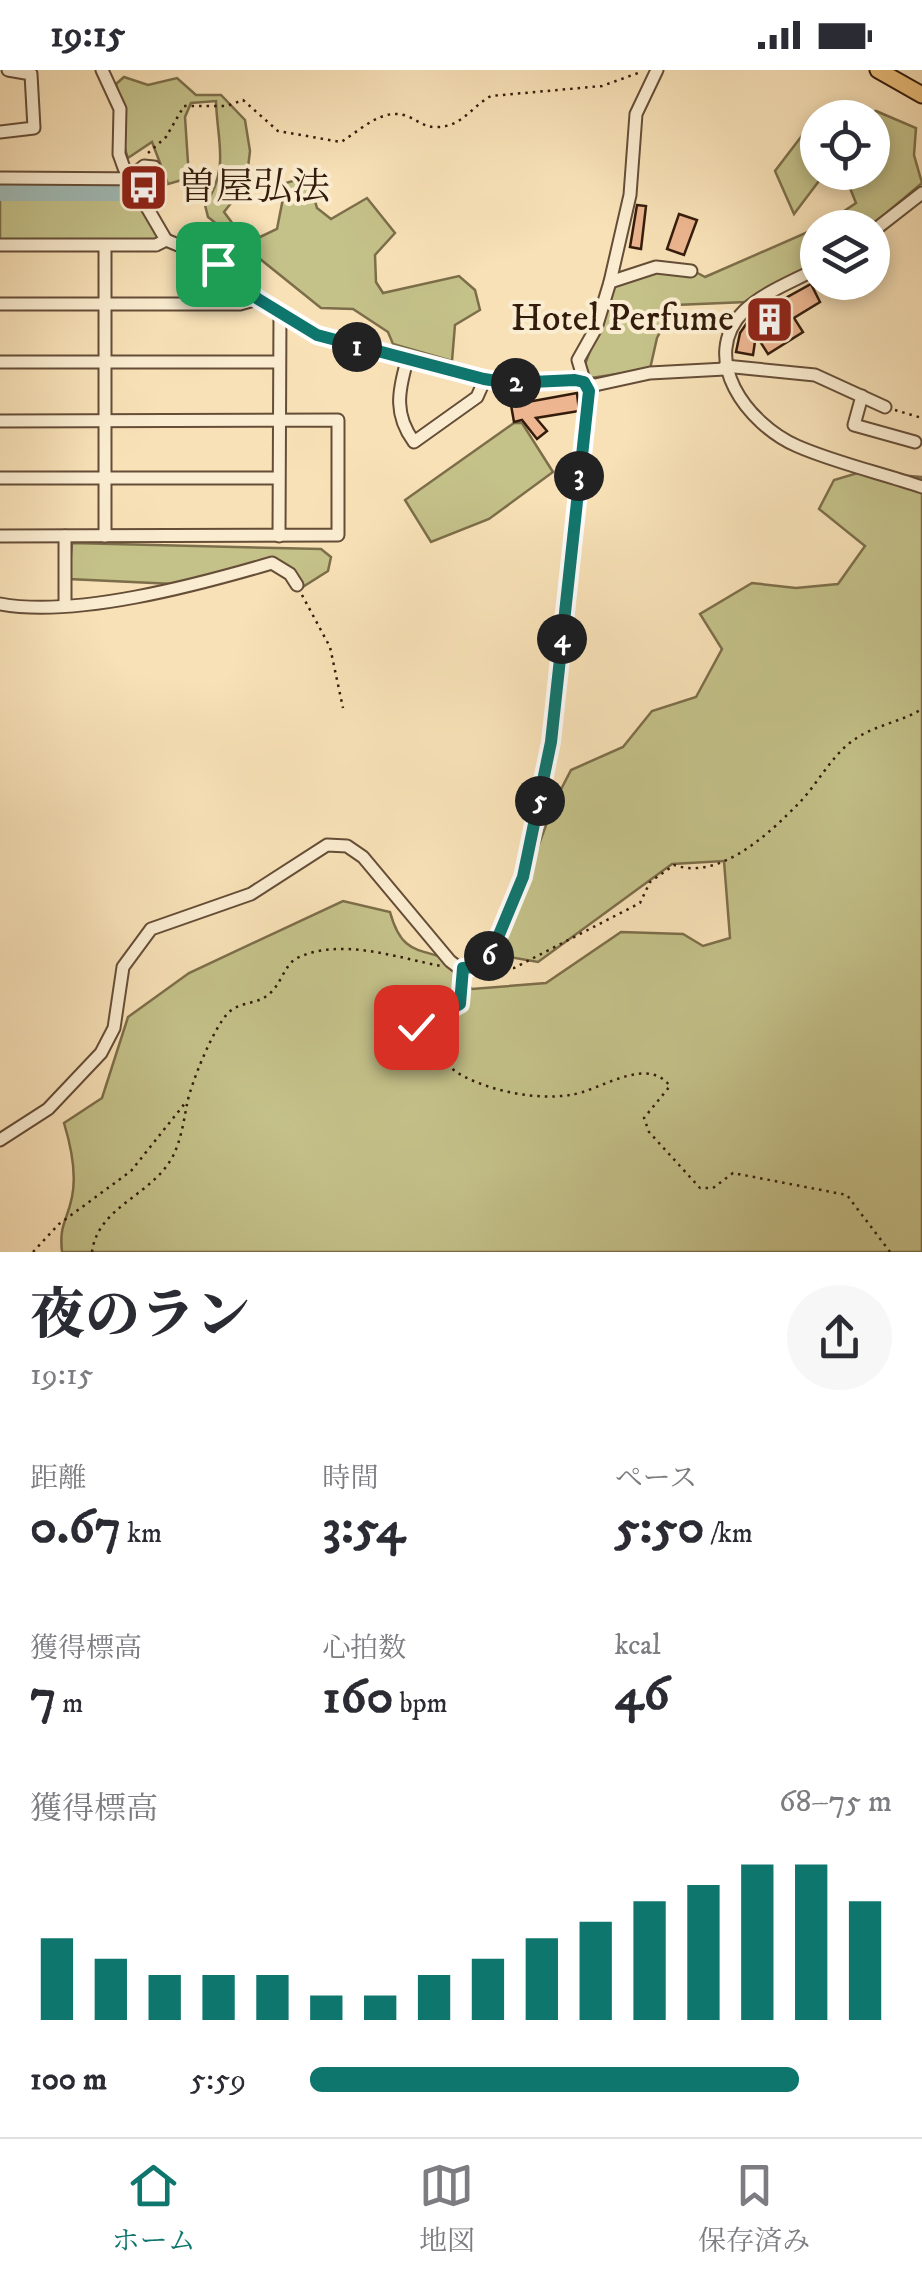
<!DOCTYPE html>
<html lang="ja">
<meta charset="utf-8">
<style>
:root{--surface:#fff;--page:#f7f7f7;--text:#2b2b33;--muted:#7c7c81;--line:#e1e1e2;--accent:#0f766e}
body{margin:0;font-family:"IM FELL DW Pica","Noto Serif JP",serif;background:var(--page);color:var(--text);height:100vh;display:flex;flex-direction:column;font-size:38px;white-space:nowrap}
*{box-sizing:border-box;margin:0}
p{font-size:32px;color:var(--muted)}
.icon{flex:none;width:55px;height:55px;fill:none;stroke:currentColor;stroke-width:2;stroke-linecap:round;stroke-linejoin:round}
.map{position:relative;height:1182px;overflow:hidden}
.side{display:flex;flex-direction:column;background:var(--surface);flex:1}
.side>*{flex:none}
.tools{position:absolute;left:800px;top:30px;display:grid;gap:20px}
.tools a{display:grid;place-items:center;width:90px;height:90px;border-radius:50%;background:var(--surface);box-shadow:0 5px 15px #0003;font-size:50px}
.pin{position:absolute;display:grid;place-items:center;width:85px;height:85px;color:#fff;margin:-42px;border-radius:20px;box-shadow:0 5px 15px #0006}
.km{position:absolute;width:50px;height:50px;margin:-25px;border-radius:50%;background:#222;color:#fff;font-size:28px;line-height:50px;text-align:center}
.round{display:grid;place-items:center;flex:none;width:105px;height:105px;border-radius:52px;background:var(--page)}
.head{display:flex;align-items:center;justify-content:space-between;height:170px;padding:0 30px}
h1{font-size:55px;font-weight:800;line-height:75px}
.stats{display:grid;grid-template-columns:repeat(3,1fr);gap:15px;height:170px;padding:10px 30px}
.stats div{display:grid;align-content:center}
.stats b{font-size:50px;font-weight:800}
.stats small{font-size:28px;font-weight:400}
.stats p{font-size:28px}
.chart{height:280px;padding:20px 30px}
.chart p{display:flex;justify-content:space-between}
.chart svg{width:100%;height:180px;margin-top:10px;stroke:var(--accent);stroke-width:6}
ul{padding:0 30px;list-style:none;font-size:32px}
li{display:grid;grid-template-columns:160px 120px 1fr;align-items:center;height:75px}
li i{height:25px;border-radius:12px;background:var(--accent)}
.status{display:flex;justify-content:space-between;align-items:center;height:70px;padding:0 50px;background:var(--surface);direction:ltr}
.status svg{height:28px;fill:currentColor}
.tabs{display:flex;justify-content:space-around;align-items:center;height:140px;border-top:2px solid var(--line);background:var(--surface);font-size:28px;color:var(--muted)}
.tabs a{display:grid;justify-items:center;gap:5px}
.tabs .on{color:var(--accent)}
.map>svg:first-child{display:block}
.green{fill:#c4c189;stroke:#7c6e4a;stroke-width:2.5}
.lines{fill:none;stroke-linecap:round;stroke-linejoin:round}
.river{stroke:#a0bbb7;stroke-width:20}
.building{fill:#edb690;stroke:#341c0c;stroke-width:2.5}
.minor-casing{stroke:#654d37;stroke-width:15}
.highway-casing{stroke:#341c0c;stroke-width:19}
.path{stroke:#341c0c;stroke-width:2.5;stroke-dasharray:2.5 5;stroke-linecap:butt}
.minor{stroke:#faecd0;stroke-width:11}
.highway{stroke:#ecc07c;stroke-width:15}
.route-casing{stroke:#fff;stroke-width:20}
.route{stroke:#0f766e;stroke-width:12}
.labels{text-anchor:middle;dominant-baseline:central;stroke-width:8;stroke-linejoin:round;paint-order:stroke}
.poi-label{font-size:38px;fill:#341c0c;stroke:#faecd0;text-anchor:start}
</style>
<div class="status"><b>19:15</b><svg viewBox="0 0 49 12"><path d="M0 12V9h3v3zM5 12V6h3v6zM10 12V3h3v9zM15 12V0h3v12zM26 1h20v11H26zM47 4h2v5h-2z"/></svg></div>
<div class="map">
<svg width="922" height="1182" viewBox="0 0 922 1182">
<rect width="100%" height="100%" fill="#f8e1b7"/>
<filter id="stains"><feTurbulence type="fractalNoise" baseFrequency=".002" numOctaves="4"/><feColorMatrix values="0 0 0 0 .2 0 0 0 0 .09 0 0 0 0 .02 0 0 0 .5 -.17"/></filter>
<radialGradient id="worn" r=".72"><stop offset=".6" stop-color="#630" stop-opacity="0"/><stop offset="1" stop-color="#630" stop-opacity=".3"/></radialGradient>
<g class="green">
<path d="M124 7 148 15 177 8 196 25H221L245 50 250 81 246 114 224 142 233 154 260 167 277 159 286 113 296 110 312 120 317 138 331 149 367 128 395 163 375 185 376 212 383 223 459 206 475 220 480 240 455 255 452 291 393 274 388 262 353 239 321 238 208 147 205 135C230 98 217 71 216 31L191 33 185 47 189 108 168 114 152 72 128 88C119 67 125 40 116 14Z"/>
<polygon points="876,41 916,58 914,85 922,113 870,157 819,158 856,133 846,108 827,103 872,102 872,48 865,47"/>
<polygon points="807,59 817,60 818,102 825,103 794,144 775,101"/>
<polygon points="0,126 132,126 160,168 156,172 0,173"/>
<path d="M817 158V191L747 232 675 235 657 268 650 299 591 308 583 300 613 216C646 200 671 186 705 207Z"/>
<polygon points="514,353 522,353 553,402 489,449 431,472 405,430"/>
<path d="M861 402 922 407V1182H62C59 1154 67 1152 72 1127 77 1103 71 1076 64 1053L102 1028 128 947 189 903 343 831 390 842C404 893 426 874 467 898L466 913 472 919 546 913 621 862 683 864 703 876 730 868 724 791 672 794 538 892 498 885 555 731 571 700 623 677 652 641 696 627 722 579 700 544 752 513 796 518 838 514 865 476 819 439 834 410Z"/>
<polygon points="72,473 321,479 331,487 328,501 301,518 283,495 174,514 69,509"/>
</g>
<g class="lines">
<polyline class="river" points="0,121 125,121"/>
</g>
<g class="building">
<polygon points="637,135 646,136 641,179 630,177"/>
<polygon points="679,144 697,150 684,185 667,179"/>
<polygon points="811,214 820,232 794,248 803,262 768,284 756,265 753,285 736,282 740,263 751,247"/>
<polygon points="577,323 579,341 536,348 547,361 537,369 522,350 514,352 511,335"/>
</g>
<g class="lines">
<defs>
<g id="minor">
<polyline points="102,0 120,39 119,84 124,98 166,170 207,187 258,229 317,265 407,291 510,313 575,310 595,315 650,303 725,299"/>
<polyline points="0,62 34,58 31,4 8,0"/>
<polyline points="0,108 156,109 154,97 144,96 128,109"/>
<polyline points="872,162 922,123"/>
<polyline points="0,175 156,175 166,170"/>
<polyline points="105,176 105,466"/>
<path d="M818 198C794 211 764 222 744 241 698 288 747 354 797 376 836 393 881 403 922 417"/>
<polyline points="610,212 656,197 691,201"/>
<polyline points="0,234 240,234 258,229"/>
<path d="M407 291C398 322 394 345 414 372L477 327 485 309"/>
<polyline points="0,292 277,292"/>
<polyline points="725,296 815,305 885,337"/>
<polyline points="862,326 854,355 915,372"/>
<polyline points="0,351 338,350 338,465 0,466"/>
<polyline points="0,408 278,408"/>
<polyline points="279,466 280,240"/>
<path d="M0 534C75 548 197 515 272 493L290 504 297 515"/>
<polyline points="65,535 65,466"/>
<polyline points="0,1070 48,1039 101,983 114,958 123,897 151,859 251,824 327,775 347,776 363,787 450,891 459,898 486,896 523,807 551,671 590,330 578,290 596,258 610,212 630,125 636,44 657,0"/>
</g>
<polyline id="highway" points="878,0 922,25"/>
</defs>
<use href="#minor" class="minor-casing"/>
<use href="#highway" class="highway-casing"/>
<g class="path">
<path d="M148 83 166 67 184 36H227L243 30 278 61 341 72C361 60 382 37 407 46 417 50 425 58 437 57 462 57 472 36 491 26L602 16 641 2"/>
<polyline points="895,340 922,348"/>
<polyline points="302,525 330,577 343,638"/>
<path d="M498 897 514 898 640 833 650 812 674 795C720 811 770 763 800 732 818 713 831 687 851 672 873 655 899 653 922 639"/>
<path d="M463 907 460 934 415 957 402 979 405 987 426 982C441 988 451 1000 465 1007 495 1022 537 1030 570 1025 600 1021 646 985 670 1016L644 1048 649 1062 700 1118H713L733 1103 847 1125 890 1182"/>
<polyline points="33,1182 59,1154 131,1101 186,1032"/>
<path d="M92 1182C98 1136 152 1126 173 1086 181 1070 184 1050 187 1034 191 1013 213 959 228 943 240 931 257 935 269 924 281 915 284 895 297 888 341 867 398 888 441 896"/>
</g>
<use href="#minor" class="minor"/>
<use href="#highway" class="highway"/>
</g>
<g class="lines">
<defs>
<polyline id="route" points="218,194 258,229 317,265 484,309 510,313 575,310 584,312 589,321 551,672 523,807 486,896 463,898 460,934 416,957"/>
</defs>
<use href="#route" class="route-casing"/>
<use href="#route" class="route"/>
</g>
<defs>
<symbol id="bus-square" viewBox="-11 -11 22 22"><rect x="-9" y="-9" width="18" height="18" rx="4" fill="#8f2418" stroke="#faecd0"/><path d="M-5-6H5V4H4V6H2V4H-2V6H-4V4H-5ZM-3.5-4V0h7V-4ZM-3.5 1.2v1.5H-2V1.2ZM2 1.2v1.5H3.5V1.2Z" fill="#fff"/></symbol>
<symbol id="building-square" viewBox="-11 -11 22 22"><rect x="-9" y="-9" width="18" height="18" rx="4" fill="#8f2418" stroke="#faecd0"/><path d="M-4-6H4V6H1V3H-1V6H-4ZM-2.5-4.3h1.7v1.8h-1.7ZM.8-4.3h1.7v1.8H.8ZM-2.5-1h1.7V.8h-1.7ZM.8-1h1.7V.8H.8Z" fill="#fff"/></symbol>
</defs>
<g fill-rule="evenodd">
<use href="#bus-square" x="116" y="90" width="55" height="55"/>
<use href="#building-square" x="742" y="222" width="55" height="55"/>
</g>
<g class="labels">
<g class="poi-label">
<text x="178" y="118">曽屋弘法</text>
<text x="734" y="249" text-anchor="end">Hotel Perfume</text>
</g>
</g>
<rect width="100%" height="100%" filter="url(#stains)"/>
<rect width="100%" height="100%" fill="url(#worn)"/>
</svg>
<div class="tools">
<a><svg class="icon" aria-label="locate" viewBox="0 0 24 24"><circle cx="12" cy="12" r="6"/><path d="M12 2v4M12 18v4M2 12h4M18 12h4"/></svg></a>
<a><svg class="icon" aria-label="layers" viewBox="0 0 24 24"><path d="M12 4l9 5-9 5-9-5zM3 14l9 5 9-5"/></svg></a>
</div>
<div class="pin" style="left:218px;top:194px;background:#1e9e55"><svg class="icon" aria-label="arrive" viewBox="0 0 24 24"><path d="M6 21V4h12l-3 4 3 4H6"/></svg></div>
<div class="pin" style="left:416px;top:957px;background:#d93025"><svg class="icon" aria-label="check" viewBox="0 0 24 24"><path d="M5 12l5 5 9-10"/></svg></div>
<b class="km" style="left:357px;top:277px">1</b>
<b class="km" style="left:516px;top:313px">2</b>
<b class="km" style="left:579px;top:406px">3</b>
<b class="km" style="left:562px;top:569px">4</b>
<b class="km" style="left:540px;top:731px">5</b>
<b class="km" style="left:489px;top:886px">6</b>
</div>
<section class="side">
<div class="head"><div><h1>夜のラン</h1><p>19:15</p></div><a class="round"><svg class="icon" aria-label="share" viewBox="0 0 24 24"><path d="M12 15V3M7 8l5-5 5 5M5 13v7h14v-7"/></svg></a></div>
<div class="stats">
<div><p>距離</p><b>0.67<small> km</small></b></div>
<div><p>時間</p><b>3:54</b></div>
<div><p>ペース</p><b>5:50<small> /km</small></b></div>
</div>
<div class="stats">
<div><p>獲得標高</p><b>7<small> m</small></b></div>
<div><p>心拍数</p><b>160<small> bpm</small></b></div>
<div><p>kcal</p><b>46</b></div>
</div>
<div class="chart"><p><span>獲得標高</span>68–75 m</p>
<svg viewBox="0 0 160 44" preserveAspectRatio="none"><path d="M5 44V24M15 44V29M25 44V33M35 44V33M45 44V33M55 44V38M65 44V38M75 44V33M85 44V29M95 44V24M105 44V20M115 44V15M125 44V11M135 44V6M145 44V6M155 44V15"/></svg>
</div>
<ul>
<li><b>100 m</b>5:59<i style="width:84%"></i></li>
</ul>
</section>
<nav class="tabs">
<a class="on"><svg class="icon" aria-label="home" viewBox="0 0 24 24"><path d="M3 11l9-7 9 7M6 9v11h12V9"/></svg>ホーム</a>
<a><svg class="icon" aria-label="map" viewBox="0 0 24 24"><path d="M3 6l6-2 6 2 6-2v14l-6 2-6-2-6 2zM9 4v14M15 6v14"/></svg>地図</a>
<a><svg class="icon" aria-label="saved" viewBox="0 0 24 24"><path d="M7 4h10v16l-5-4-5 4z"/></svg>保存済み</a>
</nav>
